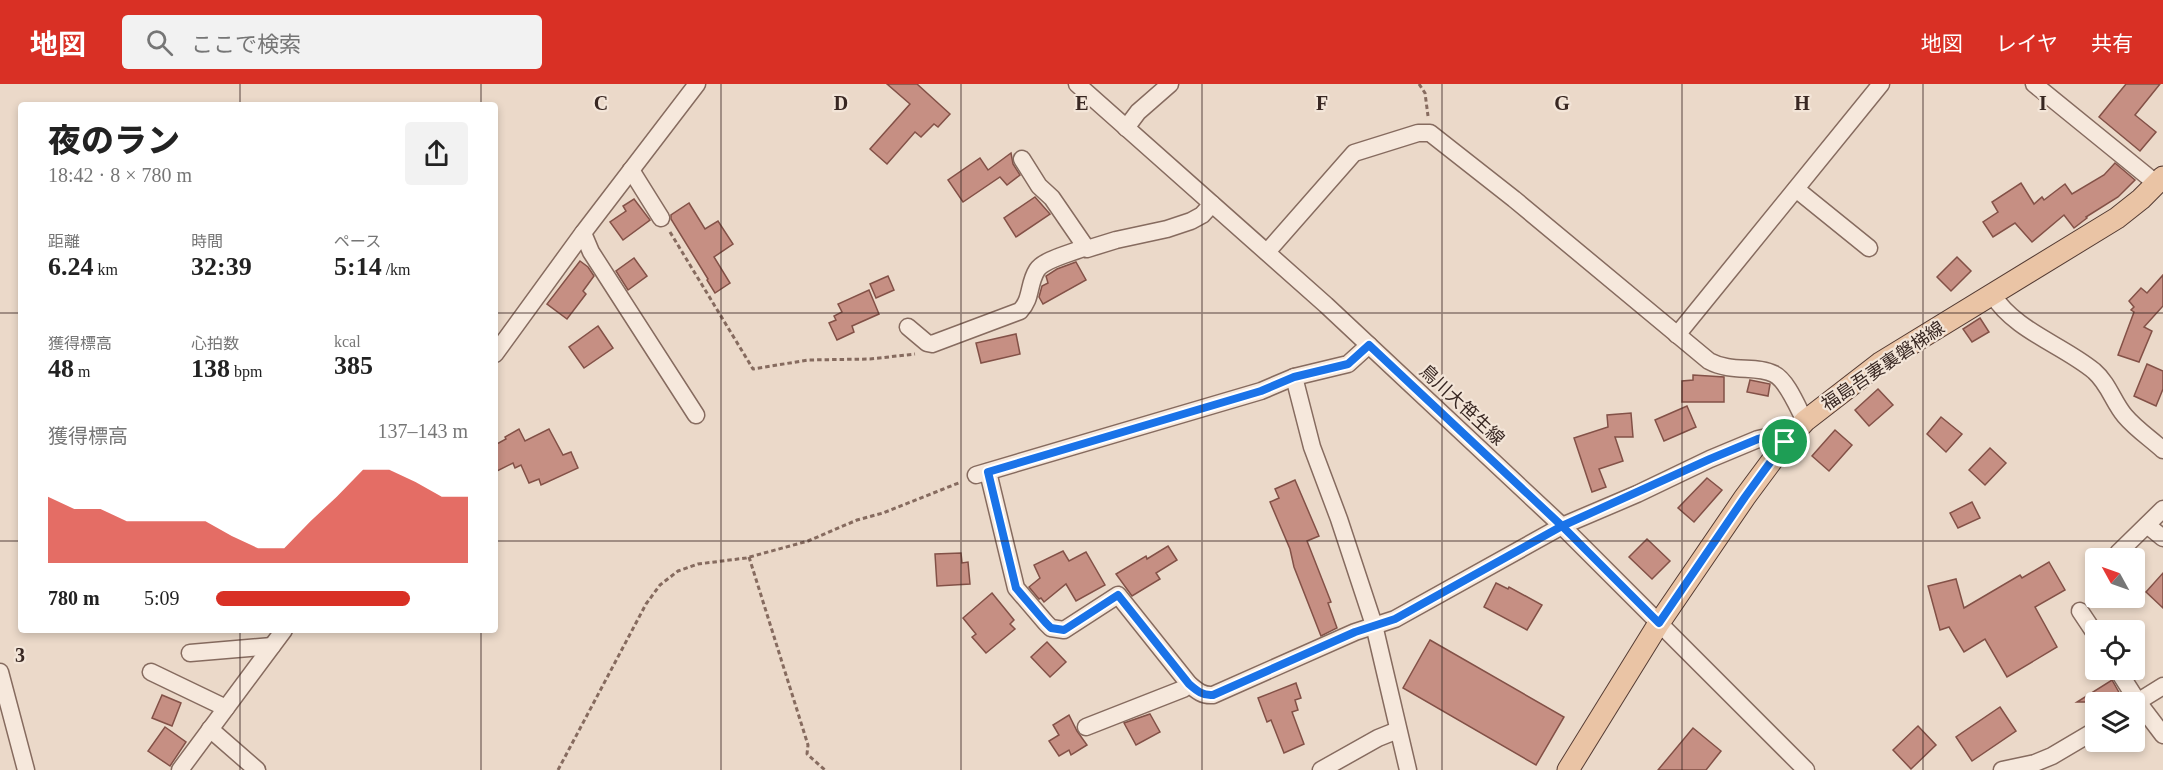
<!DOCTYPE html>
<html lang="ja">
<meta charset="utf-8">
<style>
:root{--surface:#fff;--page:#f2f2f2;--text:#222;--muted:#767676;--accent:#d93025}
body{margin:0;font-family:"Times New Roman","Noto Sans JP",serif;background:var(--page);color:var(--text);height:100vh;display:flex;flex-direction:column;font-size:22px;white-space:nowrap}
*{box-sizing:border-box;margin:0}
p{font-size:20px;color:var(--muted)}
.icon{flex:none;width:33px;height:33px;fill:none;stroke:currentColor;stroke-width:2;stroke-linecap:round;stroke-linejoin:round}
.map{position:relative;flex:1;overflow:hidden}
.sheet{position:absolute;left:18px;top:18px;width:480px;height:531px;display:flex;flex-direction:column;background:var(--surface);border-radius:6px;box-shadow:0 3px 9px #0003}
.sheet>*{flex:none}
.needle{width:39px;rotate:310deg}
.fabs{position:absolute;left:2085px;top:464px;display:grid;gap:12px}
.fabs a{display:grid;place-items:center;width:60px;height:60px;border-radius:6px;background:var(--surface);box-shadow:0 3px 9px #0003;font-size:30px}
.pin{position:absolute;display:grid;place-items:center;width:51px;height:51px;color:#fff;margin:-26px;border:3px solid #fff;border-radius:50%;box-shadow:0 2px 6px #0007}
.round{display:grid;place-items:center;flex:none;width:63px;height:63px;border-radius:6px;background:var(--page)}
.headline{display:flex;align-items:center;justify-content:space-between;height:102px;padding:0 30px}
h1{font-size:33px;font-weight:800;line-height:45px}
.figures{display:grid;grid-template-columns:repeat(3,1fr);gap:9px;height:102px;padding:6px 30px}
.figures div{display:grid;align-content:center}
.figures b{font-size:26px;font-weight:800}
.figures small{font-size:16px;font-weight:400}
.figures p{font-size:16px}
.chart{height:168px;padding:12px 30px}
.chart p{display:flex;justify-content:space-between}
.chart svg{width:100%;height:108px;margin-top:6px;fill:var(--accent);opacity:.7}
ul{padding:0 30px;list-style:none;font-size:20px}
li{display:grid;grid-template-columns:96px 72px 1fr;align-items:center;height:45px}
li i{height:15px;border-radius:8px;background:var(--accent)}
header{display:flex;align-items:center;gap:36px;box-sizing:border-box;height:84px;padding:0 30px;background:var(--accent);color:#fff}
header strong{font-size:28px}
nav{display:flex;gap:33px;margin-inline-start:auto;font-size:21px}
.search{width:420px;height:54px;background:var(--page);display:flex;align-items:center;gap:15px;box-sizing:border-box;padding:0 21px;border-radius:6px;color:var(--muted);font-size:22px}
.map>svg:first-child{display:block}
.building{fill:#c68f83;stroke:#835147;stroke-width:1.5}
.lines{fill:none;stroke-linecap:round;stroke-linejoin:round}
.minor-casing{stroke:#866b5f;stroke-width:19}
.major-casing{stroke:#543b33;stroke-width:23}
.path{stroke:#866b5f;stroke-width:3;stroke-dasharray:4.5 3;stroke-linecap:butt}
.minor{stroke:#f6e8dc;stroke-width:16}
.major{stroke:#eac4a5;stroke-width:21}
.route-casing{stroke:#fff;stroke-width:12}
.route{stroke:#1a73e8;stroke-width:8}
.grid{fill:none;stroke:#382722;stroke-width:1.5;stroke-opacity:0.55}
.labels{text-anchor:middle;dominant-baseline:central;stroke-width:4.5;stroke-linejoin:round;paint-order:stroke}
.street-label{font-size:18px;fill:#382722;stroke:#f3e5d8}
.grid-label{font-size:20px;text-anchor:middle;font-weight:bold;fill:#382722;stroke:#f3e5d8;stroke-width:4.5;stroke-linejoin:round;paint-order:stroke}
</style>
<header>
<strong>地図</strong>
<div class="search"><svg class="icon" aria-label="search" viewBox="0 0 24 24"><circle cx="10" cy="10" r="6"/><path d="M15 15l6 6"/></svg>ここで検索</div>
<nav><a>地図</a><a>レイヤ</a><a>共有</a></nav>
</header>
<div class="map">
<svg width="2163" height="686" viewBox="0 0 2163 686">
<rect width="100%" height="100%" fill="#ebd9c9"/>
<g class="building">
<polygon points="887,0 917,0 950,30 938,43 934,40 921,53 915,48 887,80 870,65 910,20"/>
<polygon points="2126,0 2160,0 2135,31 2156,48 2140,67 2099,33"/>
<polygon points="1011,69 1013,80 1020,91 1007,101 1000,93 963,118 948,96 980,74 988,86"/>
<polygon points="2115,79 2135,96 2118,113 2086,133 2087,134 2074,144 2064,131 2032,158 2015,139 1993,153 1983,138 1998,128 1992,118 2021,99 2034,120 2042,113 2044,116 2065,100 2072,110 2104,91"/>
<polygon points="1035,113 1050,130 1016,153 1004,134"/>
<polygon points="634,115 650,136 623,156 610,138 626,127 623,122"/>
<polygon points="689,119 705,145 718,137 733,160 714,173 730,199 715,209 707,196 708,195 671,135 671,131"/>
<polygon points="1957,173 1971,187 1951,207 1937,193"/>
<polygon points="634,174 647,192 628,206 616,187"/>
<polygon points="580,177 588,183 594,192 583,207 586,210 567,235 547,220"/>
<polygon points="1076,178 1086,196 1043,220 1039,213 1042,202 1048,199 1046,192 1057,185"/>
<polygon points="2163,191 2163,222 2144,243 2152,247 2139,278 2118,271 2134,228 2131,226 2134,223 2129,217 2141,204 2147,209"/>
<polygon points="888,192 894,206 876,214 870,200"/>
<polygon points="869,206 879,230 852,242 854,248 837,256 829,239 836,236 834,232 842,228 838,220"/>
<polygon points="1980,234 1989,248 1972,258 1963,245"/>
<polygon points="598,242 613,264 584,284 569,263"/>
<polygon points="1016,250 1020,270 981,279 976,259"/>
<polygon points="2147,280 2163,287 2163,305 2156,322 2134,312"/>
<polygon points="1693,291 1724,293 1724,318 1682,318 1682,297 1693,296"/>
<polygon points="1750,296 1770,300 1768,312 1747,308"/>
<polygon points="1878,305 1893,321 1869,342 1855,326"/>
<polygon points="1687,322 1696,343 1664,357 1655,336"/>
<polygon points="1631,329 1633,353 1615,353 1623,377 1599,385 1606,403 1592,408 1574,354 1608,343 1607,331"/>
<polygon points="1941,333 1962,350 1946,368 1927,350"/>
<polygon points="519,345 525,357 549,345 563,371 571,368 578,384 541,401 539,395 529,399 521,381 515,384 513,379 495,388 495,361 506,355 505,353"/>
<polygon points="1835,346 1852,361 1829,387 1812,372"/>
<polygon points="1990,364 2006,379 1985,401 1969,386"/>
<polygon points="1707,394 1722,406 1694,438 1678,424"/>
<polygon points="1295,396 1319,452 1307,457 1331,518 1328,519 1337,544 1321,552 1294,483 1290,465 1270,418 1279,414 1275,405"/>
<polygon points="1972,418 1980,434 1958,444 1950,429"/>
<polygon points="1647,455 1670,477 1652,495 1629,473"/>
<polygon points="1168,462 1177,476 1156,489 1160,495 1132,512 1116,490 1146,472 1147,475"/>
<polygon points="1063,467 1069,477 1086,468 1105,501 1076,517 1066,500 1044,518 1041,514 1039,515 1029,503 1040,494 1034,481"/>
<polygon points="961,469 962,479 968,478 970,500 937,502 935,470"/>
<polygon points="2049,478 2065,506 2035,523 2057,563 2007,593 1985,555 1964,568 1949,543 1940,546 1928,502 1956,495 1964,524 2020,491 2022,494"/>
<polygon points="2163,489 2163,524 2146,508"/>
<polygon points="1496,499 1508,505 1509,503 1542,521 1527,546 1484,523"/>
<polygon points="992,509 1014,536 1010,540 1015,545 986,569 972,553 976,550 963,534"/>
<polygon points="1430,556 1564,633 1536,681 1403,604"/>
<polygon points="1047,558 1066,578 1050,593 1031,573"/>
<polygon points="2112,596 2121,612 2111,618 2077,618"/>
<polygon points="1296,599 1301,614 1295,616 1298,626 1292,628 1304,660 1284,669 1271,636 1267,638 1258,614"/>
<polygon points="162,611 181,619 172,642 152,634"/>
<polygon points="2000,623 2016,647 1972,677 1956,653"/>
<polygon points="1150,630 1160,648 1136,661 1124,639"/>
<polygon points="1069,631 1077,647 1087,661 1071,671 1069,666 1059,672 1049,657 1059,651 1053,641"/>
<polygon points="1918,642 1936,661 1911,685 1893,666"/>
<polygon points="165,643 186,658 170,682 148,667"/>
<polygon points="1693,644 1721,667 1706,686 1658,686"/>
</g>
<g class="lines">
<defs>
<g id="minor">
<polyline points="1077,0 1326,221 1562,442 1806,686"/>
<polyline points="2034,0 2157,100"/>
<polyline points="1126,44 1138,28 1170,0"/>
<polyline points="1022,75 1039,102 1052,114 1087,165 1116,156 1167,145 1191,137 1202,131 1212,120"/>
<polyline points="631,86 661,134"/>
<polyline points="1796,105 1869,164"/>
<polyline points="583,149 591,168 696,331"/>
<path d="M1267 168 1354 69 1418 49H1430L1514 115 1709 277C1731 289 1757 281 1774 290 1787 296 1798 324 1805 337"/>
<path d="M1992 210C2015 247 2061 260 2094 287 2109 300 2113 318 2125 332 2136 345 2151 355 2163 366"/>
<path d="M908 243 927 259 932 260 1020 227C1032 215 1028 200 1037 186 1044 175 1073 169 1085 163"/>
<polyline points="1677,251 1881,0"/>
<polyline points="1369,261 1348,280 1294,293 1312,363 1339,435 1374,541 1408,686"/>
<polyline points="495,270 583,149 697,0"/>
<path d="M988 388 1016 504 1046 539 1051 544 1064 546 1118 511 1189 600C1197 607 1203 612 1213 611L1355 548 1395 535 1562 442 1637 410 1710 375 1758 355 1772 352 1785 359"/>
<polyline points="976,391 1261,307 1294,293"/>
<polyline points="2147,441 2163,454"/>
<polyline points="2118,469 2163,425"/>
<polyline points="2080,527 2096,551"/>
<polyline points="190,569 272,562"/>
<polyline points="2117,585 2138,618 2163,651"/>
<polyline points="0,588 26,686"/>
<polyline points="151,588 226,624"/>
<polyline points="2134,620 2163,602"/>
<polyline points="1086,643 1183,605 1189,600"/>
<polyline points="210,645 257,686"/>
<polyline points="180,686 284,546"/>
<polyline points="1321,686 1378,654 1398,646"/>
<polyline points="2002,686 2035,679 2052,672 2096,646"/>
</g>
<polyline id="major" points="1568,686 1659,539 1745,413 1785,359 1805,337 1880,279 2117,134 2141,115 2163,93"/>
</defs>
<use href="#minor" class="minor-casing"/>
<use href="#major" class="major-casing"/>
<g class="path">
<polyline points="1419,0 1425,9 1428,32"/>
<polyline points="670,148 753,285 808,276 870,275 915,270"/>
<polyline points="749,473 808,661 807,670 825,686"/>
<polyline points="558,686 646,520 660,501 678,487 698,480 746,474 808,457 857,436 883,429 961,398"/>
</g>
<use href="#minor" class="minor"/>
<use href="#major" class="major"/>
</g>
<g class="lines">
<defs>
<path id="route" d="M1785 358 1772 352 1758 355 1710 375 1562 442 1395 535 1355 548 1213 611C1203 612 1197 607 1189 600L1118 511 1064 546 1051 544 1046 539 1016 504 988 388 1261 307 1294 293 1348 280 1369 261 1562 442 1659 539 1745 413 1785 358"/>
</defs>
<use href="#route" class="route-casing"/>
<use href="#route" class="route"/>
</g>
<path class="grid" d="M240 0V21M481 0V21M721 0V686M961 0V686M1202 0V686M1442 0V686M1682 0V686M1923 0V686M0 229H21M495 229H2163M0 457H21M495 457H2163M240 546V686M481 546V686"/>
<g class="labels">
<g class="street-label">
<text transform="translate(1883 282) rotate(-34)">福島吾妻裏磐梯線</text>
<text transform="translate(1462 321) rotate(43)">鳥川大笹生線</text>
</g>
</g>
<g class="grid-label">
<text x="601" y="26">C</text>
<text x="841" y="26">D</text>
<text x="1082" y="26">E</text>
<text x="1322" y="26">F</text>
<text x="1562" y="26">G</text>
<text x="1802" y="26">H</text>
<text x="2043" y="26">I</text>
<text x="20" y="578">3</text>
</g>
</svg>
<div class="fabs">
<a><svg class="needle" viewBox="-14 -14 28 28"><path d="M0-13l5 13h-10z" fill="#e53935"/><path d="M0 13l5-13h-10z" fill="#767676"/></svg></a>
<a><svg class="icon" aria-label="locate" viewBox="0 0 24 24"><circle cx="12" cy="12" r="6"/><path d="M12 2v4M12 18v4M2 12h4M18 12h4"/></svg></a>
<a><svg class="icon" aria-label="layers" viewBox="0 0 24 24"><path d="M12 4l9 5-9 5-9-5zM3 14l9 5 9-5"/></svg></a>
</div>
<div class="pin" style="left:1785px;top:358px;background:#1e9e55"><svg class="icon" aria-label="arrive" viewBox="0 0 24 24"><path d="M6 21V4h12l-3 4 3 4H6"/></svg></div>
<section class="sheet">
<div class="headline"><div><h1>夜のラン</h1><p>18:42 · 8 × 780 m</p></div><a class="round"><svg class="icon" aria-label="share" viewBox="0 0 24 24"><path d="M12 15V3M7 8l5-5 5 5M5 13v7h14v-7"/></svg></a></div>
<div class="figures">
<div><p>距離</p><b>6.24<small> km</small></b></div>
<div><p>時間</p><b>32:39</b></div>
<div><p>ペース</p><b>5:14<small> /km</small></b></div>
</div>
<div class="figures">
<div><p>獲得標高</p><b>48<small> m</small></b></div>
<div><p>心拍数</p><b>138<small> bpm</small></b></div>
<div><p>kcal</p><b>385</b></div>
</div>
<div class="chart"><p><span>獲得標高</span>137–143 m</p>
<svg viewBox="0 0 160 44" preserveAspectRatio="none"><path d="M0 44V17L10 22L20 22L30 27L40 27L50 27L60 27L70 33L80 38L90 38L100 27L110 17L120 6L130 6L140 11L150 17L160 17V44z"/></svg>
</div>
<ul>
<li><b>780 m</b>5:09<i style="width:77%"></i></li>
</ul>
</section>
</div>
